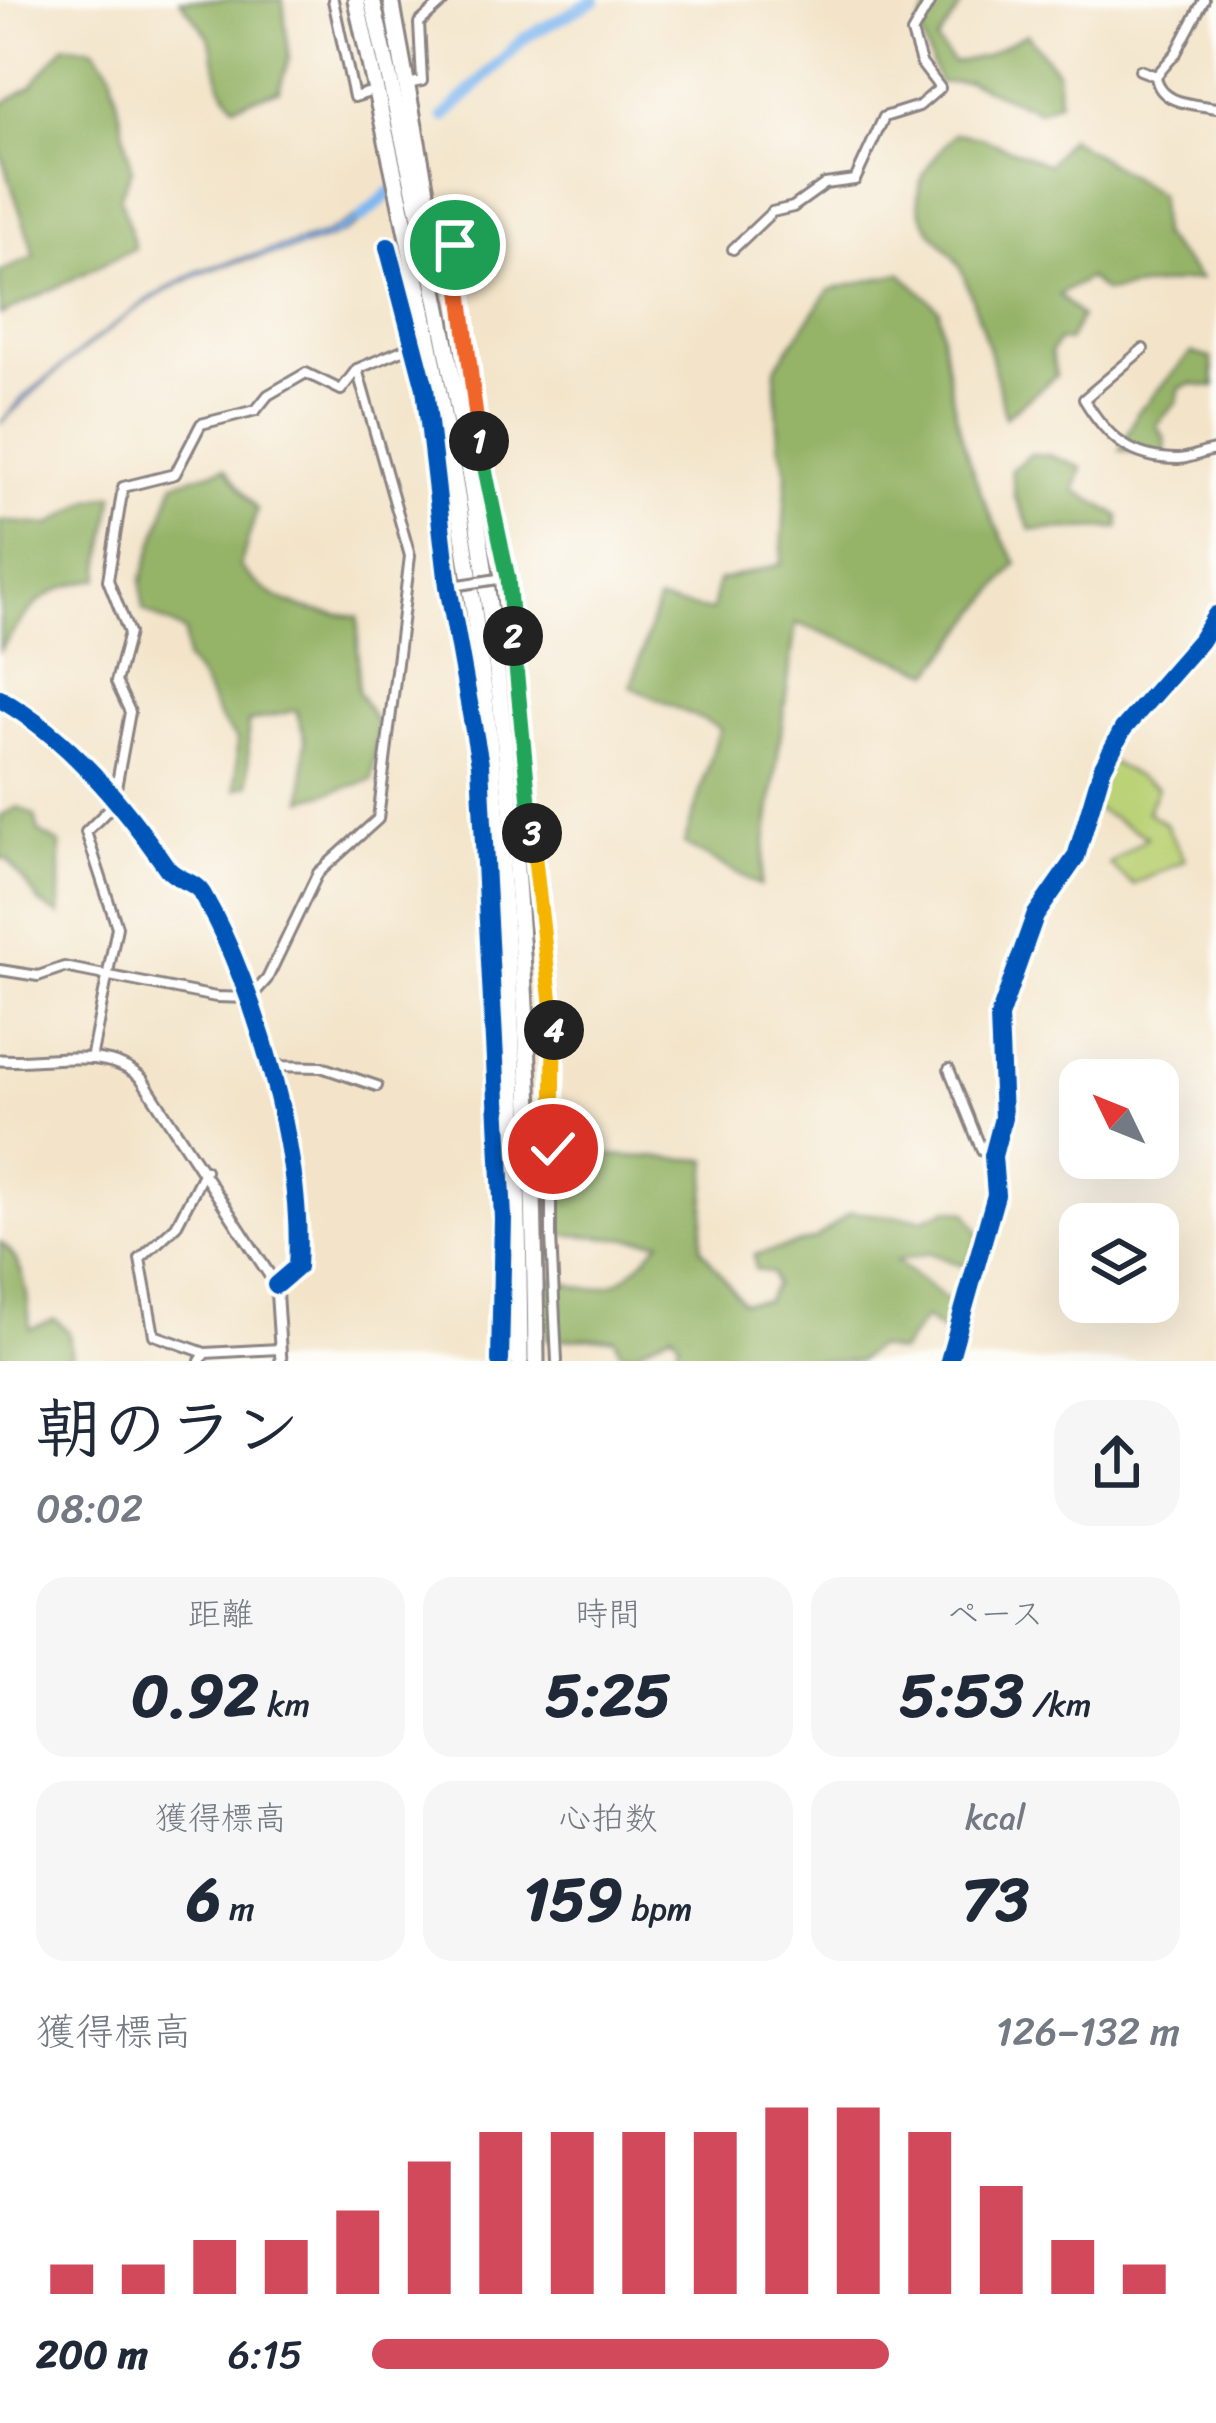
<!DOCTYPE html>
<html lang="ja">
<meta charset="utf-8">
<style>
:root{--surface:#fff;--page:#f6f6f7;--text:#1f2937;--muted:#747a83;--accent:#d1495b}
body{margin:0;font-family:Sriracha,"Klee One",sans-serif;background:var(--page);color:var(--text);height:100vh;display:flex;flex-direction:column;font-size:45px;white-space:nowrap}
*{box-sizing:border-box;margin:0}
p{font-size:39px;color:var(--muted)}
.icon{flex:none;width:66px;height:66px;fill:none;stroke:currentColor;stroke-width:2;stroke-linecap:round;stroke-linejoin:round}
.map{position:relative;height:1361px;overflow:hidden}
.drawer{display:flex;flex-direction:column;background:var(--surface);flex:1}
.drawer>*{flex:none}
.needle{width:78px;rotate:313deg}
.controls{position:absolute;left:1059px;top:1059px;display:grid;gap:24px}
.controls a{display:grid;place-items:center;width:120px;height:120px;border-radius:24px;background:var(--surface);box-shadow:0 12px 48px #0002;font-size:60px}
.pin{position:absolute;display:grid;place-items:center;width:102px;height:102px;color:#fff;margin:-51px;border:6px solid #fff;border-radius:50%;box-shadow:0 3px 12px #0007}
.km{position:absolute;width:60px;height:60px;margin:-30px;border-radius:50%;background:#222;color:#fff;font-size:33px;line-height:60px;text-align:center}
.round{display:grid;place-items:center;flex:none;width:126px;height:126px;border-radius:36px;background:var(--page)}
.headline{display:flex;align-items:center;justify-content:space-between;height:204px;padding:0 36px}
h1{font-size:66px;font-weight:800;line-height:90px}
.metrics{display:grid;grid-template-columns:repeat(3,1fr);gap:18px;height:204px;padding:12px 36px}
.metrics div{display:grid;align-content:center;border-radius:30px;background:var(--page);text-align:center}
.metrics b{font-size:60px;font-weight:800}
.metrics small{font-size:33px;font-weight:400}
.metrics p{font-size:33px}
.chart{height:336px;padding:24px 36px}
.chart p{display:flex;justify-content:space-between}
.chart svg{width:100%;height:216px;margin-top:12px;stroke:var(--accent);stroke-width:6}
ul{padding:0 36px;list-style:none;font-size:39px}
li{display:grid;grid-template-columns:192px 144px 1fr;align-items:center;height:90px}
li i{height:30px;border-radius:15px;background:var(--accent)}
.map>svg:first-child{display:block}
.green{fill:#bcd277;stroke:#6f7a59;stroke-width:3}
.forest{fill:#95b468;stroke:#5c6b52;stroke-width:3}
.water{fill:#80b7ef;stroke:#516c95;stroke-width:3}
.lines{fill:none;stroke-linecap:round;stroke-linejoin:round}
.river{stroke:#80b7ef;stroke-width:12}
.minor-casing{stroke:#8a8382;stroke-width:14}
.tertiary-casing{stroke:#8a8382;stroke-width:15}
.motorway-casing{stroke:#8a8382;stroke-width:21}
.minor{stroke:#fff;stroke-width:8}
.tertiary{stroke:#fff;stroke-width:9}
.motorway{stroke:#fff;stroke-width:15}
.minor-bridge-casing{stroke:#8a8382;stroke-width:14;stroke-linecap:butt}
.minor-bridge{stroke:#fff;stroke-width:8}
.cycleway-casing{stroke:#fdfcf7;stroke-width:26}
.cycleway{stroke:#0057b8;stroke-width:18}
.split-1-casing{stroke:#fff;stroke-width:24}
.split-2-casing{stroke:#fff;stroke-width:24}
.split-3-casing{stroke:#fff;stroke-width:24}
.split-4-casing{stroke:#fff;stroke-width:24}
.split-5-casing{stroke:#fff;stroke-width:24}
.split-1{stroke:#f0652b;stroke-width:15}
.split-2{stroke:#22a559;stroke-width:15}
.split-3{stroke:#22a559;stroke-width:15}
.split-4{stroke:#f5b400;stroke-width:15}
.split-5{stroke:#f5b400;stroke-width:15}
</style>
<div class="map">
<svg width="1216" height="1361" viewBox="0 0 1216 1361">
<rect width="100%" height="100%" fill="#fdfcf7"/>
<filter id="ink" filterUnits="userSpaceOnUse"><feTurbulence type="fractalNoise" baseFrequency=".00833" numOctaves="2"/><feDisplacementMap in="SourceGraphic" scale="24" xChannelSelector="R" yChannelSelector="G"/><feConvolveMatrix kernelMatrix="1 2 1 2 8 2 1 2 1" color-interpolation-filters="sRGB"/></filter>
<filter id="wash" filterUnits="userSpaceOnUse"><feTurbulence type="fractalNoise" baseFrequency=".004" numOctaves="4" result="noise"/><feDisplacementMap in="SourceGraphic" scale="48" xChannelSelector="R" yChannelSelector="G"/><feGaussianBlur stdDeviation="2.7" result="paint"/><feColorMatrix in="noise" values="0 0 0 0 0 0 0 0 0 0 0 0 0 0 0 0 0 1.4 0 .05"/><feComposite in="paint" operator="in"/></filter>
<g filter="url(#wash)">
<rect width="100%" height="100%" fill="#f3e4c9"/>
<polygon class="green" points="1109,761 1158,788 1147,812 1165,823 1185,860 1133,885 1109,864 1147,837 1092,807"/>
<g class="forest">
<polygon points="180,0 283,0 289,58 279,90 234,105 220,84 209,37"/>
<polygon points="933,0 965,0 937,42 953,63 984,56 1027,34 1057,71 1059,101 1039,111 968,81 939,83 918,26"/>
<polygon points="65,45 94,48 111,71 132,170 120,196 135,248 0,315 0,272 35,256 0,151 0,106 31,86"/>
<path d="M955 133 981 137 1048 165 1069 138 1159 194 1161 236 1200 279 1105 292 1088 278 1059 295 1081 317 1068 341 1059 340 1051 352 1056 376 1005 417C996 367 981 321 963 274 952 245 918 232 918 196 919 171 941 150 955 133Z"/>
<path d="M901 273 939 309C948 399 968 486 1017 563L932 672 796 623 760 886 684 844 720 728 631 687 658 601 712 611 718 581 781 564 787 475 779 443 775 368 829 290Z"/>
<polygon points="1191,353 1211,358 1215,387 1191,384 1180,388 1177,402 1156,425 1165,438 1166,457 1120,450 1137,413"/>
<polygon points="1031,454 1049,455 1082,468 1075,490 1119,516 1119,528 1031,530 1015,497 1011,470"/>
<path d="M225 468 257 510 240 566C271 605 310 612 358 617V691L378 725 372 780 303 800 305 738 296 710 248 722 249 784 236 789 237 739C206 709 213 688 186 661L185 632 143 610 141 581 174 483Z"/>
<path d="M114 495 99 579C44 586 31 607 0 650V521L50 525 91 500Z"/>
<polygon points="18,807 35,816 39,832 60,844 60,915 42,905 7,859 0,859 0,816"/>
<path d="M542 1152 708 1160 701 1248 742 1302 766 1301 775 1285 772 1273 755 1269 754 1255 815 1239 851 1212 923 1219 949 1209 967 1212 980 1235 966 1267 930 1253 896 1261 961 1311 947 1336 925 1318 900 1352 875 1347 858 1361H672L679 1341 672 1332 632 1353 620 1352 615 1338 547 1339 545 1276C607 1301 618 1288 661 1241L544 1233Z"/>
<path d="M0 1242C27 1263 28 1297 30 1329L55 1319 69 1332 72 1361H0Z"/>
</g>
<path class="water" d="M372 208C356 244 258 255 220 267 138 294 61 366 0 424L23 397 147 300 198 271 323 235Z"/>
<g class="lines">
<g class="river">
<polyline points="444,117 524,38 595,0"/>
<polyline points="361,218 395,188"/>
</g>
</g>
</g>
<g filter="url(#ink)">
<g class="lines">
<defs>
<g id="minor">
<polyline points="333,0 354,97 367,93"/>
<path d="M1140 70 1156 76C1159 104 1193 104 1216 108"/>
<polyline points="1156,76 1176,53 1204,0"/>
<polyline points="412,83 422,81 419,23 445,0"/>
<polyline points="455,245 472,413 508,578 551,987 551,1236 557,1361"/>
<polyline points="388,247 425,388 448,586 480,764 503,1218 500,1361"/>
<polyline points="733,249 772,212 793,207 825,184 855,180 884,117 919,106 940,88 921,63 912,33 931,0"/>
<path d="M1143 349 1084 399C1107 437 1130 459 1178 459 1191 459 1203 451 1216 450"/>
<path d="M0 699C69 738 123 804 167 868 177 881 195 880 203 895 257 990 304 1158 297 1267L276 1285"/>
<polyline points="114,799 130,712 116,682 129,633 108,580 123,487 175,474 201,424 256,410 268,395 306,373 341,390 357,369 417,344"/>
<polyline points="0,970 38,976 64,967 216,997 250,998 267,979 318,873 378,819 410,556 357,369"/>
<polyline points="91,1059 117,927 86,832 115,803"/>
<polyline points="270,1066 321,1067 377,1086"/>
<polyline points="949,1069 982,1151 993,1156"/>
<polyline points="205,1170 176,1226 140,1259 154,1335 205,1353"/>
<polyline points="200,1361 205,1353 280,1349"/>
<polyline points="949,1361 996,1195 993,1156 1003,1118 999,1017 1035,916 1076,857 1102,769 1123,729"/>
</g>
<g id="tertiary">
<polyline points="1123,729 1200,641 1216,615"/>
<path d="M0 1060C46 1064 106 1044 142 1079L276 1285 281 1361"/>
</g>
<g id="motorway">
<path d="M356 0C399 196 444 390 471 589 507 846 518 1103 520 1361"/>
<path d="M372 0C416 196 460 390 487 589 521 846 534 1102 536 1361"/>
<polyline points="392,5 427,197"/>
</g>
</defs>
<use href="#minor" class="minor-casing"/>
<use href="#tertiary" class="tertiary-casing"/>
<use href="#motorway" class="motorway-casing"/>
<use href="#minor" class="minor"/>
<use href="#tertiary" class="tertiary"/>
<use href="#motorway" class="motorway"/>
<defs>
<polyline id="minor-bridge" points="453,586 504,578"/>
</defs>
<use href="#minor-bridge" class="minor-bridge-casing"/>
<use href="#minor-bridge" class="minor-bridge"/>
<defs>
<g id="cycleway">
<polyline points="388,247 425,388 448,586 480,764 503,1218 500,1361"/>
<path d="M0 699C69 738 123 804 167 868 177 881 195 880 203 895 257 990 304 1158 297 1267L276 1285"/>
<polyline points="949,1361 996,1195 993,1156 1003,1118 999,1017 1035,916 1076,857 1102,769 1123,729 1200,641 1216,615"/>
</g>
</defs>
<use href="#cycleway" class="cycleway-casing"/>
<use href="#cycleway" class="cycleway"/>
</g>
</g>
<g class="lines" filter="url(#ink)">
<defs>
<polyline id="split-1" points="455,245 479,441"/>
<polyline id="split-2" points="479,441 508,578 513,636"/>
<polyline id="split-3" points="513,636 532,833"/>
<polyline id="split-4" points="532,833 554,1030"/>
<polyline id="split-5" points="553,1149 554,1030"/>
</defs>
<use href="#split-1" class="split-1-casing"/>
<use href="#split-2" class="split-2-casing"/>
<use href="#split-3" class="split-3-casing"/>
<use href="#split-4" class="split-4-casing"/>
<use href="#split-5" class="split-5-casing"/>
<use href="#split-1" class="split-1"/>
<use href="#split-2" class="split-2"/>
<use href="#split-3" class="split-3"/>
<use href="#split-4" class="split-4"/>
<use href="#split-5" class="split-5"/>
</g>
</svg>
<div class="controls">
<a><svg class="needle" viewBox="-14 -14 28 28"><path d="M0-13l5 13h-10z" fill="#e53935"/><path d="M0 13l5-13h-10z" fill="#747a83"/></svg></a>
<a><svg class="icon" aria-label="layers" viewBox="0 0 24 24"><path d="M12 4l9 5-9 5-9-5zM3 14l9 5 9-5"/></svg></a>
</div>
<div class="pin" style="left:455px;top:245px;background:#1e9e55"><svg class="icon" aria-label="arrive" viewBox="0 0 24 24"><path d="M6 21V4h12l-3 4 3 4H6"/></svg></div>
<div class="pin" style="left:553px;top:1149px;background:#d93025"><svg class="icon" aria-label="check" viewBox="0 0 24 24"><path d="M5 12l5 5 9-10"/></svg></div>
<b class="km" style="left:479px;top:441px">1</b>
<b class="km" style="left:513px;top:636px">2</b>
<b class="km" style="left:532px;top:833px">3</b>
<b class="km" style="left:554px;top:1030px">4</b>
</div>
<section class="drawer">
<div class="headline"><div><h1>朝のラン</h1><p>08:02</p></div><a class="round"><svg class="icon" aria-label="share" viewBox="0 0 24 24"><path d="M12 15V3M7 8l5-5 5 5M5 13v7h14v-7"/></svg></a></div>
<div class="metrics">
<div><p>距離</p><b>0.92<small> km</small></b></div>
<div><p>時間</p><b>5:25</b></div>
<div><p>ペース</p><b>5:53<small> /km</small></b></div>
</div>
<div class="metrics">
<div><p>獲得標高</p><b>6<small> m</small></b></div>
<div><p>心拍数</p><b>159<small> bpm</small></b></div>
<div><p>kcal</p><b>73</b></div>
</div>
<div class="chart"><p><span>獲得標高</span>126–132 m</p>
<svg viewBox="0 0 160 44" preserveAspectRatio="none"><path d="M5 44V38M15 44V38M25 44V33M35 44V33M45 44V27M55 44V17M65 44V11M75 44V11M85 44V11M95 44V11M105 44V6M115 44V6M125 44V11M135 44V22M145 44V33M155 44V38"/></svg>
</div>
<ul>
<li><b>200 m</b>6:15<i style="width:64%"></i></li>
</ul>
</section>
